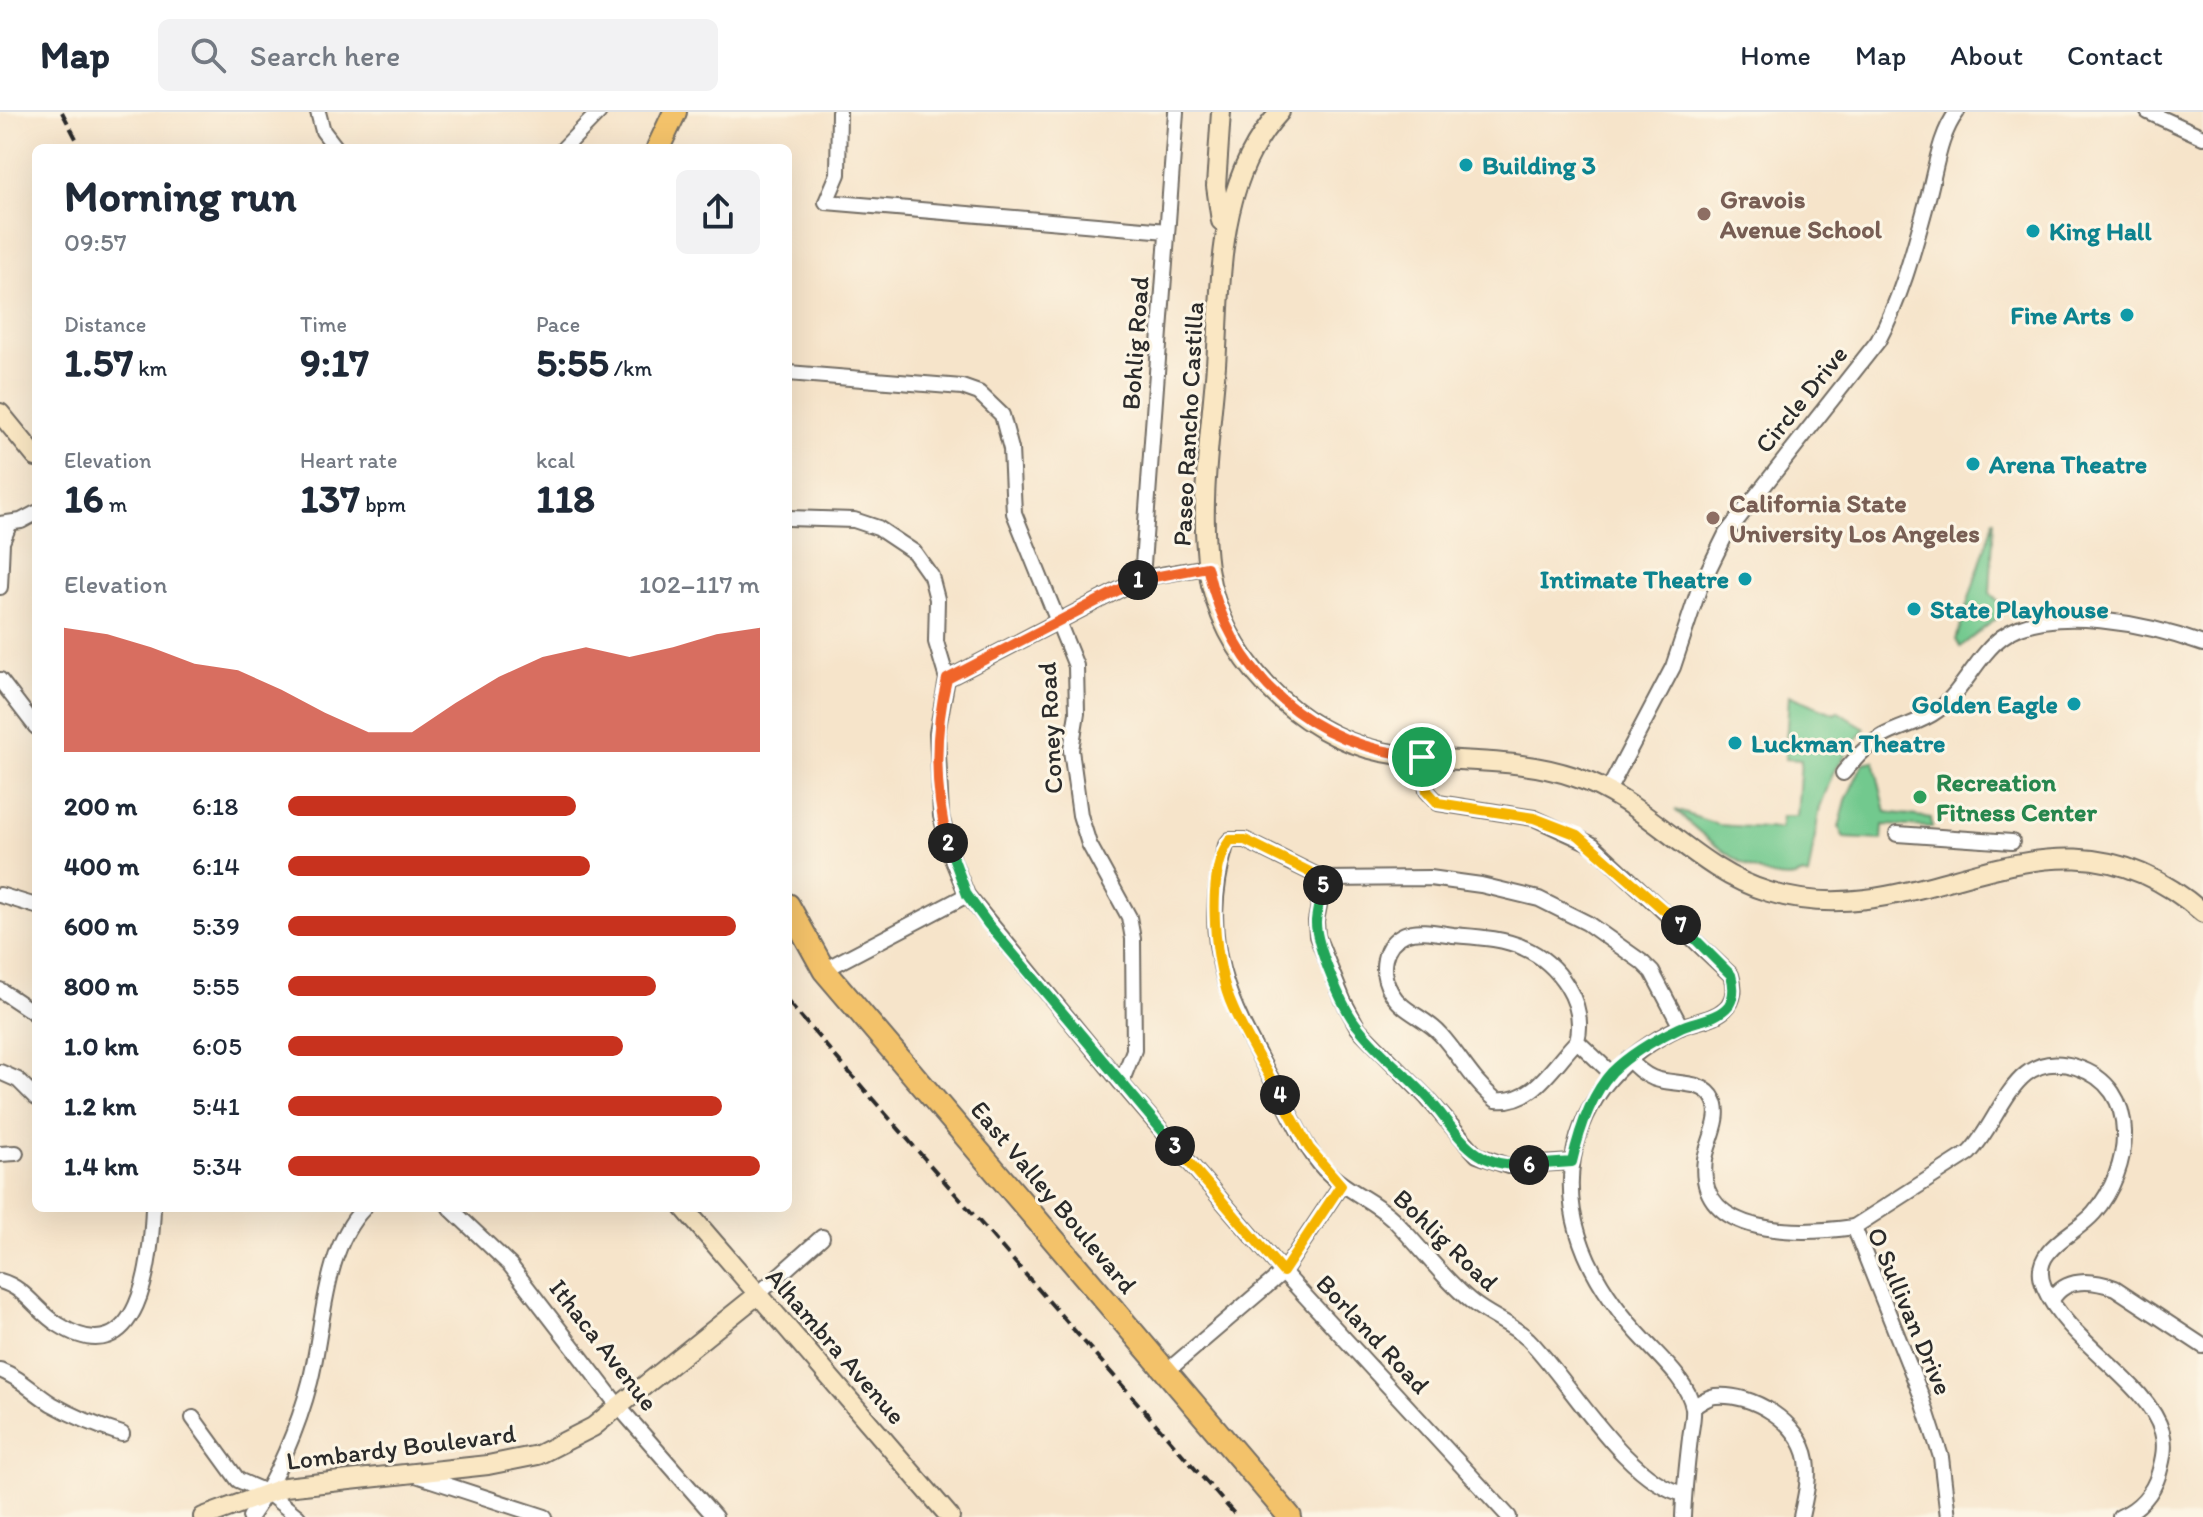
<!DOCTYPE html>
<meta charset="utf-8">
<style>
:root{--surface:#fff;--page:#f2f2f3;--text:#1f2937;--muted:#747a83;--line:#e0e1e3;--accent:#c8321e}
body{margin:0;font-family:Itim,sans-serif;background:var(--page);color:var(--text);height:100vh;display:flex;flex-direction:column;font-size:30px;white-space:nowrap}
*{box-sizing:border-box;margin:0}
p{font-size:26px;color:var(--muted)}
.icon{flex:none;width:44px;height:44px;fill:none;stroke:currentColor;stroke-width:2;stroke-linecap:round;stroke-linejoin:round}
.map{position:relative;flex:1;overflow:hidden}
.side{position:absolute;left:32px;top:32px;width:760px;height:1068px;display:flex;flex-direction:column;background:var(--surface);border-radius:12px;box-shadow:0 8px 32px #0002}
.side>*{flex:none}
.pin{position:absolute;display:grid;place-items:center;width:68px;height:68px;color:#fff;margin:-34px;border:4px solid #fff;border-radius:50%;box-shadow:0 2px 8px #0007}
.km{position:absolute;width:40px;height:40px;margin:-20px;border-radius:50%;background:#222;color:#fff;font-size:22px;line-height:40px;text-align:center}
.round{display:grid;place-items:center;flex:none;width:84px;height:84px;border-radius:12px;background:var(--page)}
.overview{display:flex;align-items:center;justify-content:space-between;height:136px;padding:0 32px}
h1{font-size:44px;font-weight:700;line-height:60px}
.metrics{display:grid;grid-template-columns:repeat(3,1fr);gap:12px;height:136px;padding:8px 32px}
.metrics div{display:grid;align-content:center}
.metrics b{font-size:40px;font-weight:700}
.metrics small{font-size:22px;font-weight:400}
.metrics p{font-size:22px}
.chart{height:224px;padding:16px 32px}
.chart p{display:flex;justify-content:space-between}
.chart svg{width:100%;height:144px;margin-top:8px;fill:var(--accent);opacity:.7}
ul{padding:0 32px;list-style:none;font-size:26px}
li{display:grid;grid-template-columns:128px 96px 1fr;align-items:center;height:60px}
li i{height:20px;border-radius:10px;background:var(--accent)}
header{display:flex;align-items:center;gap:48px;box-sizing:border-box;height:112px;padding:0 40px;background:var(--surface);border-bottom:2px solid var(--line)}
header strong{font-size:38px}
nav{display:flex;gap:44px;margin-inline-start:auto;font-size:28px}
.search{width:560px;height:72px;background:var(--page);display:flex;align-items:center;gap:20px;box-sizing:border-box;padding:0 28px;border-radius:12px;color:var(--muted);font-size:30px}
.map>svg:first-child{display:block}
.green{fill:#72c98e;stroke:#4e7a5c;stroke-width:2}
.lines{fill:none;stroke-linecap:round;stroke-linejoin:round}
.street-casing{stroke:#726c63;stroke-width:18}
.secondary-casing{stroke:#726c63;stroke-width:22}
.primary-casing{stroke:#726c63;stroke-width:26}
.street{stroke:#fff;stroke-width:14}
.secondary{stroke:#fae7c3;stroke-width:18}
.primary{stroke:#f3c26a;stroke-width:22}
.rail{stroke:#2b2b2b;stroke-width:4;stroke-dasharray:12 6;stroke-linecap:butt}
.split-1-casing{stroke:#fff;stroke-width:16}
.split-2-casing{stroke:#fff;stroke-width:16}
.split-3-casing{stroke:#fff;stroke-width:16}
.split-4-casing{stroke:#fff;stroke-width:16}
.split-5-casing{stroke:#fff;stroke-width:16}
.split-6-casing{stroke:#fff;stroke-width:16}
.split-7-casing{stroke:#fff;stroke-width:16}
.split-8-casing{stroke:#fff;stroke-width:16}
.split-1{stroke:#f0652b;stroke-width:10}
.split-2{stroke:#f0652b;stroke-width:10}
.split-3{stroke:#22a559;stroke-width:10}
.split-4{stroke:#f5b400;stroke-width:10}
.split-5{stroke:#f5b400;stroke-width:10}
.split-6{stroke:#22a559;stroke-width:10}
.split-7{stroke:#22a559;stroke-width:10}
.split-8{stroke:#f5b400;stroke-width:10}
.culture-dot{fill:#0f9aa8;stroke:#fcf5e5;stroke-width:3}
.education-dot{fill:#8d6e63;stroke:#fcf5e5;stroke-width:3}
.leisure-dot{fill:#2e9e5b;stroke:#fcf5e5;stroke-width:3}
.labels{text-anchor:middle;dominant-baseline:central;stroke-width:6;stroke-linejoin:round;paint-order:stroke}
.culture-label{font-size:26px;font-weight:bold;fill:#0d838f;stroke:#fcf5e5;text-anchor:start}
.education-label{font-size:26px;font-weight:bold;fill:#785e54;stroke:#fcf5e5;text-anchor:start}
.street-label{font-size:26px;fill:#2b2b2b;stroke:#fcf5e5}
.leisure-label{font-size:26px;font-weight:bold;fill:#27864d;stroke:#fcf5e5;text-anchor:start}
</style>
<header>
<strong>Map</strong>
<div class="search"><svg class="icon" aria-label="search" viewBox="0 0 24 24"><circle cx="10" cy="10" r="6"/><path d="M15 15l6 6"/></svg>Search here</div>
<nav><a>Home</a><a>Map</a><a>About</a><a>Contact</a></nav>
</header>
<div class="map">
<svg width="2203" height="1405" viewBox="0 0 2203 1405">
<rect width="100%" height="100%" fill="#fcf5e5"/>
<filter id="ink" filterUnits="userSpaceOnUse"><feTurbulence type="fractalNoise" baseFrequency=".0125" numOctaves="2"/><feDisplacementMap in="SourceGraphic" scale="16" xChannelSelector="R" yChannelSelector="G"/><feConvolveMatrix kernelMatrix="1 2 1 2 8 2 1 2 1" color-interpolation-filters="sRGB"/></filter>
<filter id="wash" filterUnits="userSpaceOnUse"><feTurbulence type="fractalNoise" baseFrequency=".006" numOctaves="4" result="noise"/><feDisplacementMap in="SourceGraphic" scale="32" xChannelSelector="R" yChannelSelector="G"/><feGaussianBlur stdDeviation="1.8" result="paint"/><feColorMatrix in="noise" values="0 0 0 0 0 0 0 0 0 0 0 0 0 0 0 0 0 1.4 0 .05"/><feComposite in="paint" operator="in"/></filter>
<g filter="url(#wash)">
<rect width="100%" height="100%" fill="#f6e4ca"/>
<g class="green">
<polygon points="1994,407 1990,481 2006,499 1960,535 1956,528"/>
<path d="M1789 583 1835 602 1837 599 1865 616 1834 659 1820 695 1808 765 1803 762C1765 781 1702 723 1675 698L1719 713 1780 717 1782 704H1797L1801 648 1785 647Z"/>
<polygon points="1874,649 1886,700 1931,706 1932,715 1883,713 1882,728 1844,726 1839,716 1846,688 1863,651"/>
</g>
</g>
<g filter="url(#ink)">
<g class="lines">
<defs>
<g id="street">
<polyline points="318,0 323,19 336,36"/>
<polyline points="839,0 838,62 826,90 1167,119"/>
<polyline points="2148,0 2203,25"/>
<polyline points="564,36 599,0"/>
<polyline points="788,261 962,275 979,281 1002,303 1011,337 1014,401 1076,554 1077,601 1071,638 1080,703 1089,732 1129,805 1133,827 1134,938 1121,971"/>
<polyline points="788,406 854,408 878,416 914,440 931,464 937,487 936,530 947,567 937,621 941,704 953,749 967,783 1121,971 1283,1160 1509,1405"/>
<polyline points="0,412 21,409 36,401"/>
<polyline points="1142,466 1176,0"/>
<polyline points="0,475 2,430 9,413"/>
<polyline points="947,567 1142,466 1207,455"/>
<polyline points="0,568 36,615"/>
<path d="M1422 645 1427 679 1438 691 1534 706 1593 733 1731 863C1735 875 1735 888 1725 897 1713 908 1695 909 1680 915 1625 941 1584 984 1573 1046 1561 1119 1600 1182 1647 1231 1663 1248 1689 1272 1693 1296 1694 1305 1691 1317 1690 1326 1687 1352 1684 1379 1683 1405"/>
<path d="M1843 661C1855 647 1867 633 1883 624 1901 614 1921 611 1938 598 1964 578 1977 544 2002 525 2049 490 2151 513 2203 532"/>
<path d="M1609 677 1673 555 1699 477 1726 422 1878 229C1903 182 1915 133 1929 82 1936 55 1940 22 1957 0"/>
<polyline points="1897,722 2012,730"/>
<polyline points="1324,767 1316,809 1317,824 1343,888 1358,916 1427,986 1477,1043 1508,1054 1572,1050"/>
<polyline points="0,783 36,794"/>
<polyline points="824,858 967,783"/>
<polyline points="0,878 36,902"/>
<path d="M1681 915 1652 860 1642 850 1587 811 1539 787 1481 773 1430 766 1324 767 1245 728H1230L1226 733C1197 836 1230 891 1278 979 1292 1005 1304 1035 1324 1057 1344 1078 1372 1087 1393 1107 1419 1133 1443 1167 1472 1190 1489 1204 1512 1212 1528 1227 1569 1268 1626 1370 1684 1382"/>
<path d="M1577 929C1587 891 1558 851 1524 836 1503 826 1476 825 1453 823 1438 821 1419 816 1405 822 1382 832 1379 860 1391 880 1402 900 1427 906 1441 923 1460 944 1473 970 1496 988 1534 992 1553 953 1577 929L1611 961"/>
<path d="M1628 947C1636 955 1643 962 1653 966 1671 974 1704 966 1714 988 1723 1005 1708 1029 1705 1047 1694 1128 1805 1122 1854 1115L1921 1283 1941 1345 1948 1405"/>
<polyline points="0,960 18,968 36,986"/>
<polyline points="0,1042 16,1041"/>
<polyline points="450,1096 510,1153 619,1295 715,1405"/>
<path d="M1854 1115 1969 1041C2003 1006 2013 935 2076 955 2143 976 2131 1058 2094 1101 2081 1116 2060 1125 2048 1141 2040 1151 2039 1163 2044 1175 2067 1230 2147 1269 2162 1320 2166 1334 2163 1347 2159 1361 2153 1381 2139 1397 2120 1405"/>
<path d="M0 1169C26 1176 37 1200 59 1213 141 1265 151 1147 153 1096"/>
<polyline points="756,1184 822,1125"/>
<path d="M2052 1188C2065 1165 2092 1168 2115 1176L2203 1234"/>
<path d="M0 1258C21 1266 34 1281 52 1292 75 1305 97 1314 122 1322"/>
<polyline points="1166,1260 1283,1160 1341,1073"/>
<path d="M1693 1295C1700 1291 1707 1285 1715 1284 1752 1280 1801 1311 1807 1348 1810 1368 1805 1386 1801 1405"/>
<polyline points="193,1306 238,1368 268,1381 298,1405"/>
<polyline points="413,1362 545,1405"/>
<path d="M250 1405C276 1369 299 1313 310 1270 324 1216 323 1138 364 1096"/>
</g>
<g id="secondary">
<polyline points="1221,0 1216,74 1221,109"/>
<path d="M1280 0C1216 69 1222 165 1216 253 1211 319 1199 391 1208 456 1220 544 1296 622 1382 640 1446 653 1512 643 1575 665 1648 689 1694 758 1769 780 1927 828 2050 667 2203 801"/>
<polyline points="0,301 36,345"/>
<polyline points="684,1096 950,1405"/>
<polyline points="203,1405 285,1375 488,1353 538,1343 593,1315 756,1184"/>
</g>
<g id="primary">
<polyline points="658,36 675,0"/>
<polyline points="788,793 824,858 1290,1405"/>
</g>
</defs>
<use href="#street" class="street-casing"/>
<use href="#secondary" class="secondary-casing"/>
<use href="#primary" class="primary-casing"/>
<use href="#street" class="street"/>
<use href="#secondary" class="secondary"/>
<use href="#primary" class="primary"/>
<g class="rail">
<polyline points="62,0 81,36"/>
<polyline points="788,890 1237,1405"/>
</g>
</g>
</g>
<g class="lines" filter="url(#ink)">
<defs>
<path id="split-1" d="M1138 468 1207 455C1232 566 1310 634 1422 645"/>
<path id="split-2" d="M948 731C934 678 934 620 947 567L1138 468"/>
<polyline id="split-3" points="948,731 967,783 988,812 1175,1034"/>
<polyline id="split-4" points="1175,1034 1283,1160 1341,1073 1309,1036 1280,983"/>
<path id="split-5" d="M1280 983C1264 954 1246 926 1233 896 1215 858 1204 763 1230 728H1245L1324 767 1323 773"/>
<path id="split-6" d="M1323 773C1321 784 1317 797 1316 809 1315 832 1343 898 1359 916 1379 942 1406 962 1428 986 1461 1024 1472 1057 1529 1053"/>
<path id="split-7" d="M1529 1053 1572 1050C1579 1019 1590 984 1612 960 1630 942 1656 927 1679 916 1695 908 1717 908 1729 893 1735 883 1734 873 1731 863L1681 813"/>
<polyline id="split-8" points="1422,645 1427,679 1438,691 1534,706 1578,723 1681,813"/>
</defs>
<use href="#split-1" class="split-1-casing"/>
<use href="#split-2" class="split-2-casing"/>
<use href="#split-3" class="split-3-casing"/>
<use href="#split-4" class="split-4-casing"/>
<use href="#split-5" class="split-5-casing"/>
<use href="#split-6" class="split-6-casing"/>
<use href="#split-7" class="split-7-casing"/>
<use href="#split-8" class="split-8-casing"/>
<use href="#split-1" class="split-1"/>
<use href="#split-2" class="split-2"/>
<use href="#split-3" class="split-3"/>
<use href="#split-4" class="split-4"/>
<use href="#split-5" class="split-5"/>
<use href="#split-6" class="split-6"/>
<use href="#split-7" class="split-7"/>
<use href="#split-8" class="split-8"/>
</g>
<g class="culture-dot">
<circle cx="1466" cy="53" r="8"/>
<circle cx="2033" cy="119" r="8"/>
<circle cx="2127" cy="203" r="8"/>
<circle cx="1973" cy="352" r="8"/>
<circle cx="1745" cy="467" r="8"/>
<circle cx="1914" cy="497" r="8"/>
<circle cx="2074" cy="592" r="8"/>
<circle cx="1735" cy="631" r="8"/>
</g>
<g class="education-dot">
<circle cx="1704" cy="102" r="8"/>
<circle cx="1713" cy="406" r="8"/>
</g>
<circle class="leisure-dot" cx="1920" cy="685" r="8"/>
<g class="labels">
<g class="culture-label">
<text x="1482" y="53">Building 3</text>
<text x="2049" y="119">King Hall</text>
<text x="2111" y="203" text-anchor="end">Fine Arts</text>
<text x="1989" y="352">Arena Theatre</text>
<text x="1729" y="467" text-anchor="end">Intimate Theatre</text>
<text x="1930" y="497">State Playhouse</text>
<text x="2058" y="592" text-anchor="end">Golden Eagle</text>
<text x="1751" y="631">Luckman Theatre</text>
</g>
<g class="education-label">
<text x="1720" y="87">Gravois<tspan x="1720" dy="30">Avenue School</tspan></text>
<text x="1729" y="391">California State<tspan x="1729" dy="30">University Los Angeles</tspan></text>
</g>
<g class="street-label">
<text transform="translate(1135 231) rotate(-86)">Bohlig Road</text>
<text transform="translate(1801 287) rotate(-51)">Circle Drive</text>
<text transform="translate(1188 312) rotate(-87)">Paseo Rancho Castilla</text>
<text transform="translate(1050 616) rotate(-93)">Coney Road</text>
<text transform="translate(1054 1085) rotate(50)">East Valley Boulevard</text>
<text transform="translate(1446 1128) rotate(44)">Bohlig Road</text>
<text transform="translate(1910 1199) rotate(67)">O Sullivan Drive</text>
<text transform="translate(1373 1222) rotate(47)">Borland Road</text>
<text transform="translate(604 1233) rotate(52)">Ithaca Avenue</text>
<text transform="translate(836 1234) rotate(49)">Alhambra Avenue</text>
<text transform="translate(401 1335) rotate(-7)">Lombardy Boulevard</text>
</g>
<g class="leisure-label">
<text x="1936" y="670">Recreation<tspan x="1936" dy="30">Fitness Center</tspan></text>
</g>
</g>
</svg>
<div class="pin" style="left:1422px;top:645px;background:#1e9e55"><svg class="icon" aria-label="arrive" viewBox="0 0 24 24"><path d="M6 21V4h12l-3 4 3 4H6"/></svg></div>
<b class="km" style="left:1138px;top:468px">1</b>
<b class="km" style="left:948px;top:731px">2</b>
<b class="km" style="left:1175px;top:1034px">3</b>
<b class="km" style="left:1280px;top:983px">4</b>
<b class="km" style="left:1323px;top:773px">5</b>
<b class="km" style="left:1529px;top:1053px">6</b>
<b class="km" style="left:1681px;top:813px">7</b>
<section class="side">
<div class="overview"><div><h1>Morning run</h1><p>09:57</p></div><a class="round"><svg class="icon" aria-label="share" viewBox="0 0 24 24"><path d="M12 15V3M7 8l5-5 5 5M5 13v7h14v-7"/></svg></a></div>
<div class="metrics">
<div><p>Distance</p><b>1.57<small> km</small></b></div>
<div><p>Time</p><b>9:17</b></div>
<div><p>Pace</p><b>5:55<small> /km</small></b></div>
</div>
<div class="metrics">
<div><p>Elevation</p><b>16<small> m</small></b></div>
<div><p>Heart rate</p><b>137<small> bpm</small></b></div>
<div><p>kcal</p><b>118</b></div>
</div>
<div class="chart"><p><span>Elevation</span>102–117 m</p>
<svg viewBox="0 0 160 44" preserveAspectRatio="none"><path d="M0 44V6L10 8L20 12L30 17L40 19L50 25L60 32L70 38L80 38L90 29L100 21L110 15L120 12L130 15L140 12L150 8L160 6V44z"/></svg>
</div>
<ul>
<li><b>200 m</b>6:18<i style="width:61%"></i></li>
<li><b>400 m</b>6:14<i style="width:64%"></i></li>
<li><b>600 m</b>5:39<i style="width:95%"></i></li>
<li><b>800 m</b>5:55<i style="width:78%"></i></li>
<li><b>1.0 km</b>6:05<i style="width:71%"></i></li>
<li><b>1.2 km</b>5:41<i style="width:92%"></i></li>
<li><b>1.4 km</b>5:34<i style="width:100%"></i></li>
</ul>
</section>
</div>
